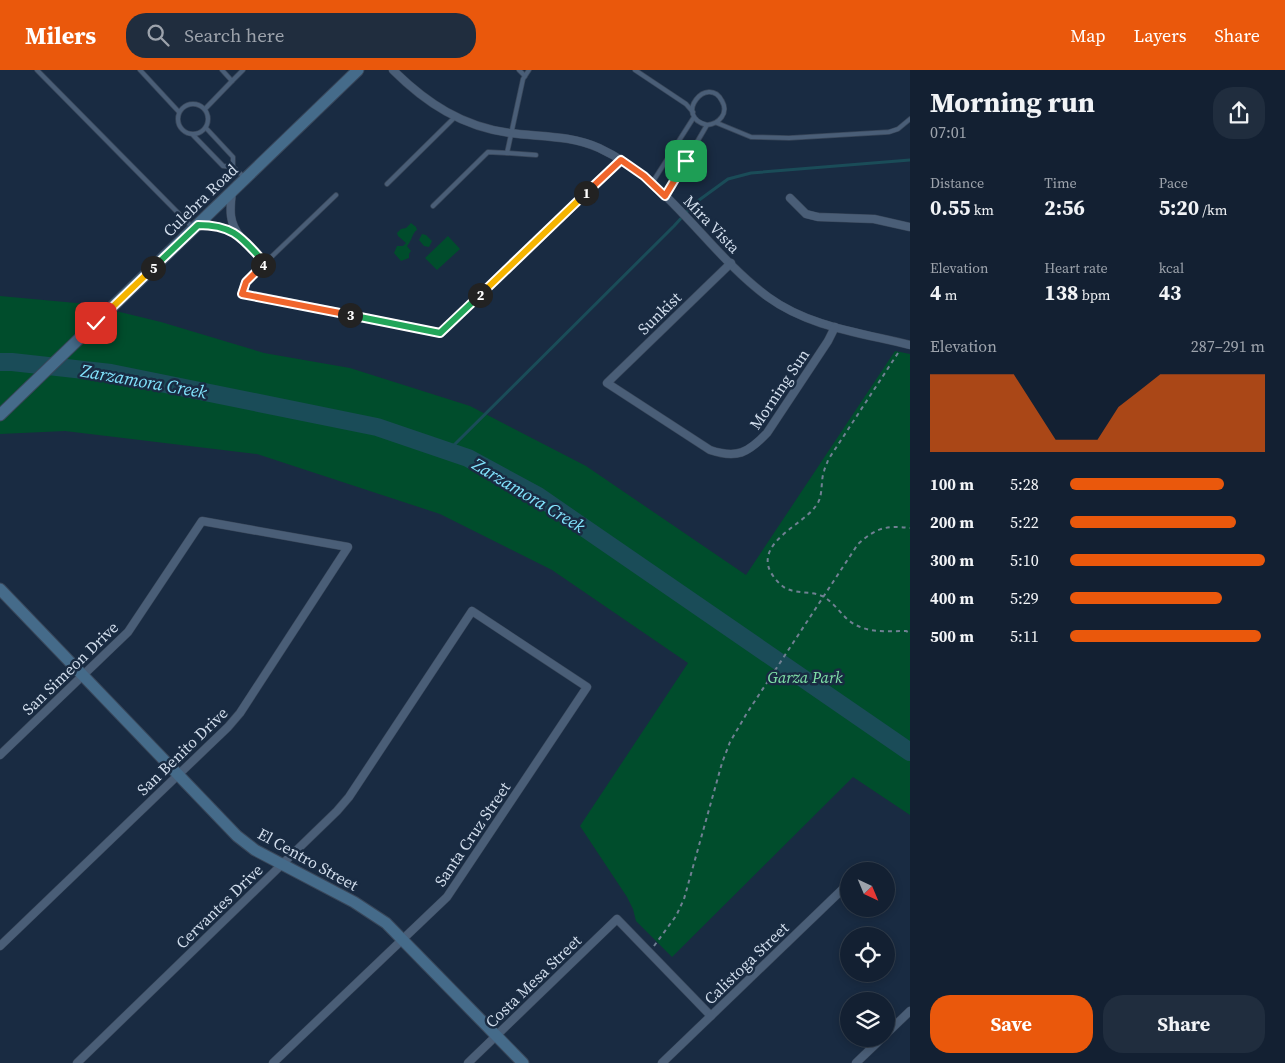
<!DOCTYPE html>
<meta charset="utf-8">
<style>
:root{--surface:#132032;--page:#202d3e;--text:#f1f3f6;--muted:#9da3ac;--line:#323e4d;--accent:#ea580c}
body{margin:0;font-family:"Source Serif 4",serif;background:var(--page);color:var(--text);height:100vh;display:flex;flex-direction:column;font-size:19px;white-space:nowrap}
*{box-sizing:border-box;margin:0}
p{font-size:16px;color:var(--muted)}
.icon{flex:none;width:28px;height:28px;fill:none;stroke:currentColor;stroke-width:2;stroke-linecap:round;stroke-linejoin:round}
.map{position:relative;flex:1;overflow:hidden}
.sheet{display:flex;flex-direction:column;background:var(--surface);width:375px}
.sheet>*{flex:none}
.needle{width:32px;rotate:136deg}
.buttons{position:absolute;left:840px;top:792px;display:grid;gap:10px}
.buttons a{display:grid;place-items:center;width:55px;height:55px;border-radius:50%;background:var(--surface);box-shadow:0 2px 8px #0003,0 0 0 1px var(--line);font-size:25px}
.pin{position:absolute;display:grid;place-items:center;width:42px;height:42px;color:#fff;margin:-21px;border-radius:10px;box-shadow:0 2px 8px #0006}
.km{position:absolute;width:25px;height:25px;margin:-12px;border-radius:50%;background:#222;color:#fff;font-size:14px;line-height:25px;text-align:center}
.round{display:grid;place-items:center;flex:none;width:52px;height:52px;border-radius:20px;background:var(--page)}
.summary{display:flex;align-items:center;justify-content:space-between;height:85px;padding:0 20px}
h1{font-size:28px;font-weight:700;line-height:38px}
.figures{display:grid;grid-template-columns:repeat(3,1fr);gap:8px;height:85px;padding:5px 20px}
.figures div{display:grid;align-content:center}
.figures b{font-size:21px;font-weight:700}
.figures small{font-size:14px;font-weight:400}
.figures p{font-size:14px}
.chart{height:140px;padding:10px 20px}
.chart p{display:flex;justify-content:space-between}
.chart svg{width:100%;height:90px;margin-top:5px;fill:var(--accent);opacity:.7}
.button{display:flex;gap:10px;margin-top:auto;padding:10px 20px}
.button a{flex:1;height:58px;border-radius:20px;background:var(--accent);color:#fff;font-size:20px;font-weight:700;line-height:58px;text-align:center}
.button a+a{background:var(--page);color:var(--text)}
ul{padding:0 20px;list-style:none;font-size:16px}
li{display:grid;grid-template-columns:80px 60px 1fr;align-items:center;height:38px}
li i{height:12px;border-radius:6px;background:var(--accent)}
header{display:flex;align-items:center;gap:30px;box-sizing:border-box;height:70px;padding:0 25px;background:var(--accent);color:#fff}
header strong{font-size:24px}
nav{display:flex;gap:28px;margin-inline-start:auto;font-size:18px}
.search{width:350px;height:45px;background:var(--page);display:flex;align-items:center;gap:12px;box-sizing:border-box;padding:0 18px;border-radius:20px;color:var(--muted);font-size:19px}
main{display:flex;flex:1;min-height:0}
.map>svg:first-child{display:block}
.green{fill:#004d2c}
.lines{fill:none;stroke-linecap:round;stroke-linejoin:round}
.stream{stroke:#1a4c58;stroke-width:3}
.river{stroke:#1a4c58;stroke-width:18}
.lane-casing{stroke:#39475a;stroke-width:5.5}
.street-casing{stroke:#39475a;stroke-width:9}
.secondary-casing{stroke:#39475a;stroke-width:13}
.path{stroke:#708093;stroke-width:2;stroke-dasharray:4 4;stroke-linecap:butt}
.lane{stroke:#4a5e77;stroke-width:4}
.street{stroke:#4a5e77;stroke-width:8}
.secondary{stroke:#456b8a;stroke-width:11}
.split-1-casing{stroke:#fff;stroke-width:10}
.split-2-casing{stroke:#fff;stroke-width:10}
.split-3-casing{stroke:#fff;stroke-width:10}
.split-4-casing{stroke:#fff;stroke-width:10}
.split-5-casing{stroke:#fff;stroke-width:10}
.split-6-casing{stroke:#fff;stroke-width:10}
.split-1{stroke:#f0652b;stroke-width:6}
.split-2{stroke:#f5b400;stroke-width:6}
.split-3{stroke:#22a559;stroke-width:6}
.split-4{stroke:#f0652b;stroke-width:6}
.split-5{stroke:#22a559;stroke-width:6}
.split-6{stroke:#f5b400;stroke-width:6}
.labels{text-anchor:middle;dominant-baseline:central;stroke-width:5;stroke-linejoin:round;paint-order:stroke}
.street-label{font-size:16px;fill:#d0dceb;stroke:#192b42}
.park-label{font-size:16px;font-style:italic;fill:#80e1a8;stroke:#192b42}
.water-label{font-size:18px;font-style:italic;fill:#82e4fd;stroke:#192b42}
</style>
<header>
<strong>Milers</strong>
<div class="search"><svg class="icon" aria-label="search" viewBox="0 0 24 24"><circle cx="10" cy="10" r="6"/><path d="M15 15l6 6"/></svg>Search here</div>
<nav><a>Map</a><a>Layers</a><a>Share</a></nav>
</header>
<main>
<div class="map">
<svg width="910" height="993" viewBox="0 0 910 993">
<rect width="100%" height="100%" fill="#192b42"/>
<g class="green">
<path d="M411 153 416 157 417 160C412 163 412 171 407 176L411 181 409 184V188L401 191 394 183 397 176H403L406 173 398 166 397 163 401 159 406 158Z"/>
<polygon points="422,164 426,165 432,171 429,177 424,176 419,170"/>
<polygon points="448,166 460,179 437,200 425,188"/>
<polygon points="0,226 87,234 161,252 264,283 350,298 470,336 586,396 746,505 895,281 910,284 910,745 853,707 672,887 636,851 633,839 627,827 580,756 688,593 552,500 440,444 257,384 65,361 0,364"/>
</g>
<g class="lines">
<polyline class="stream" points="448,381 674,156 695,133 728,109 751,103 910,90"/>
<polyline class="river" points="0,292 12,292 111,303 377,357 468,388 538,426 910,682"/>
<defs>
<g id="lane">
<polyline points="37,0 192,157"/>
<polyline points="140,0 179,42"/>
<polyline points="222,0 232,11 243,0"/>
<polyline points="519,0 525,6"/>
<polyline points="635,0 686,34 693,42"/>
<circle cx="193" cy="49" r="15"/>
<polyline points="205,39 232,11"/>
<polyline points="717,53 751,67 789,68 889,62 898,59 910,49"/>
<polyline points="206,58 233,87 233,97 244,107"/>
<polyline points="193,65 223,96 233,97"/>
<polyline points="507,83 536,85"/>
<polyline points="652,113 694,47"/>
<polyline points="387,114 455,47"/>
<path d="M666 125 707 55C719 54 729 43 722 31 708 4 672 46 707 55"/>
<polyline points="433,136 488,82 507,83 523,9 529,0"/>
<polyline points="265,193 336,125"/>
</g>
<g id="street">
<path d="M393 0C426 33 463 57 510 63 541 67 570 65 599 78 669 110 707 182 768 227 809 257 862 263 910 275"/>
<path d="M232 122C231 130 230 138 231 146 233 165 253 180 265 193L246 212 242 223 440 263 621 90"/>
<polyline points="790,128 806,144 818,147 874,149 910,157"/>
<polyline points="197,155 221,157 239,165"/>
<path d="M731 193 607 313 710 380C737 389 748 383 767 363L828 271 835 257"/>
<polyline points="0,685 128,562 202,451 348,477 240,643 228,657 0,876"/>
<polyline points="886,964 910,941"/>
<polyline points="77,993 337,741 349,727 472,541 587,617 447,827 273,993"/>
<polyline points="468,993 617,849 711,946"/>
<polyline points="662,993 849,813"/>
<polyline points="856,993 881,969"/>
</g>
<g id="secondary">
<polyline points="0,345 358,0"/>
<polyline points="0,519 237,766 255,780 354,832 386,853 523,993"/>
</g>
</defs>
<use href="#lane" class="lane-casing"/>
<use href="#street" class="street-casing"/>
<use href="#secondary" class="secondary-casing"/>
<g class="path">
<path d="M898 283 828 390C827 394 825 397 824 401 820 413 824 427 815 437 802 455 757 472 770 501 774 508 779 514 785 518 797 524 811 521 822 526 831 530 838 540 845 547 862 564 884 561 906 561L910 563"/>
<path d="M654 876 676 846 684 829 722 693 730 672 747 643 858 474C876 458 886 455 910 458"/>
</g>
<use href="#lane" class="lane"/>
<use href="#street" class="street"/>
<use href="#secondary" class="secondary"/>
</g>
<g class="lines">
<defs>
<polyline id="split-1" points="586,123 621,90 644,106 665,126 686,91"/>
<polyline id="split-2" points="480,225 586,123"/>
<polyline id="split-3" points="350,245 440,263 480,225"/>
<polyline id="split-4" points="263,195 246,212 242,224 350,245"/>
<path id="split-5" d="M153 198 198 155C234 155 242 168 265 193L263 195"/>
<polyline id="split-6" points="96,253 153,198"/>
</defs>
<use href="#split-1" class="split-1-casing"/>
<use href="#split-2" class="split-2-casing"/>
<use href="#split-3" class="split-3-casing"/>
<use href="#split-4" class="split-4-casing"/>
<use href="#split-5" class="split-5-casing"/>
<use href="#split-6" class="split-6-casing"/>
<use href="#split-1" class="split-1"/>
<use href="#split-2" class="split-2"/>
<use href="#split-3" class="split-3"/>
<use href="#split-4" class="split-4"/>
<use href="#split-5" class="split-5"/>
<use href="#split-6" class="split-6"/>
</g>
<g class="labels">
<g class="street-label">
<text transform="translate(200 130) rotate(-44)">Culebra Road</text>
<text transform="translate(712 154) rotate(46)">Mira Vista</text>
<text transform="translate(659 243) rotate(-44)">Sunkist</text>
<text transform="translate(779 319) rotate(-56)">Morning Sun</text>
<text transform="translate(70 598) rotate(-44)">San Simeon Drive</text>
<text transform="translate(182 681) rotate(-44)">San Benito Drive</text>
<text transform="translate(472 764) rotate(-56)">Santa Cruz Street</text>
<text transform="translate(308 789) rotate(29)">El Centro Street</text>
<text transform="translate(219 836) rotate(-44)">Cervantes Drive</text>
<text transform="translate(746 893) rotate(-44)">Calistoga Street</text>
<text transform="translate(533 911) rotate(-44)">Costa Mesa Street</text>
</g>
<g class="park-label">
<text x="805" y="607">Garza Park</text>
</g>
<g class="water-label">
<text transform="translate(144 311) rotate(10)">Zarzamora Creek</text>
<text transform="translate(529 425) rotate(31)">Zarzamora Creek</text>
</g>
</g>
</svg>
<div class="buttons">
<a><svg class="needle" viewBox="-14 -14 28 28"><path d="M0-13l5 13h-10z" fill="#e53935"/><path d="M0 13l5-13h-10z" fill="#9da3ac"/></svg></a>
<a><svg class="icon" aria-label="locate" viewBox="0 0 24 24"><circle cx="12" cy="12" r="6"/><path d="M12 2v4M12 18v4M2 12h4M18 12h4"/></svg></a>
<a><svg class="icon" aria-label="layers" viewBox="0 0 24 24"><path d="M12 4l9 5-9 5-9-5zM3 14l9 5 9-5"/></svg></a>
</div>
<div class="pin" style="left:686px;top:91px;background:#1e9e55"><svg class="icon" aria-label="arrive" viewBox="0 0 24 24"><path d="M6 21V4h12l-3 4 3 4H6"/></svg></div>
<div class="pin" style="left:96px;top:253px;background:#d93025"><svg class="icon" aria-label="check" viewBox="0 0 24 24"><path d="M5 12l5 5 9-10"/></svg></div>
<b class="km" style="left:586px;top:123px">1</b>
<b class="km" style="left:480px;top:225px">2</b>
<b class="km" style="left:350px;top:245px">3</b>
<b class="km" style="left:263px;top:195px">4</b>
<b class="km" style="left:153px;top:198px">5</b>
</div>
<section class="sheet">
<div class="summary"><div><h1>Morning run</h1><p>07:01</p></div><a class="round"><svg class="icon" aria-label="share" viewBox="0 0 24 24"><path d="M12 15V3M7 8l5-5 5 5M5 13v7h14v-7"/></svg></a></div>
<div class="figures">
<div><p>Distance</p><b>0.55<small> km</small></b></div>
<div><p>Time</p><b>2:56</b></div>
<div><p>Pace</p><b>5:20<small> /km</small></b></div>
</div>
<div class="figures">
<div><p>Elevation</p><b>4<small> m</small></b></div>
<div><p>Heart rate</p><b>138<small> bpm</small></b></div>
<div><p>kcal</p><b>43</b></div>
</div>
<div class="chart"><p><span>Elevation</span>287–291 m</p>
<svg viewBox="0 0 160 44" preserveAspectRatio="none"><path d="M0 44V6L10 6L20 6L30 6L40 6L50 22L60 38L70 38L80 38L90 22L100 14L110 6L120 6L130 6L140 6L150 6L160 6V44z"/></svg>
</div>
<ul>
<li><b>100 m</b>5:28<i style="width:79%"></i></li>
<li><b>200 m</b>5:22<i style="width:85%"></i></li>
<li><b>300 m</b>5:10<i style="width:100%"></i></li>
<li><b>400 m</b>5:29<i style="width:78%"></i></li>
<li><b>500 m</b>5:11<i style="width:98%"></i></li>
</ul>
<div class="button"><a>Save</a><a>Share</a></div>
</section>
</main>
